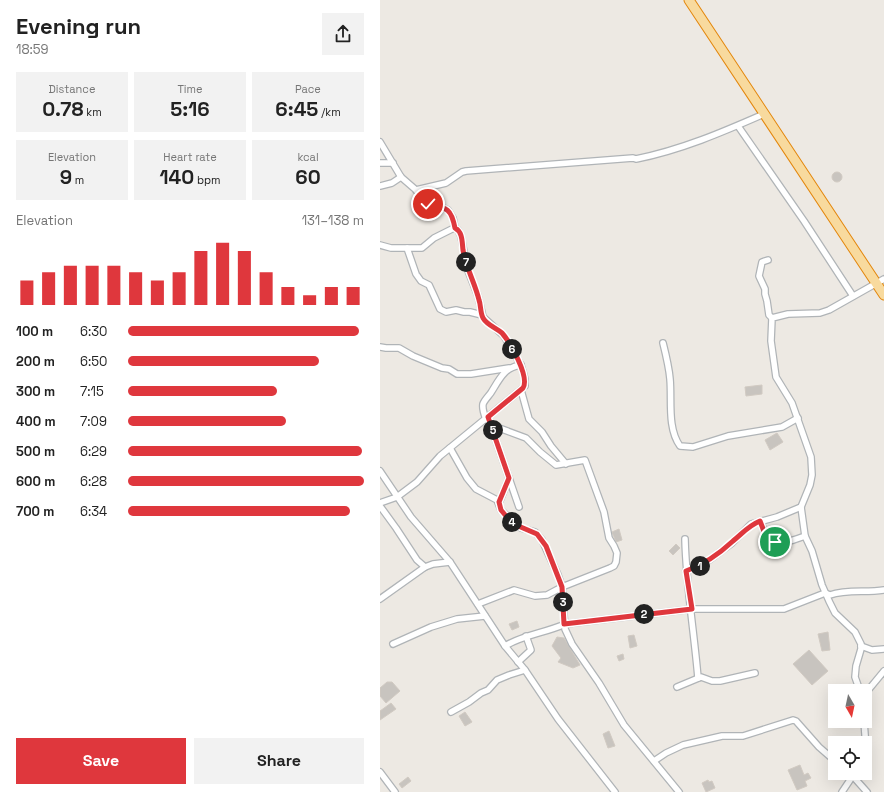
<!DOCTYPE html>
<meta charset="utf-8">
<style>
:root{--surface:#fff;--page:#f2f2f2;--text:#222;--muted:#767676;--accent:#df373d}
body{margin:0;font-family:"Space Grotesk",sans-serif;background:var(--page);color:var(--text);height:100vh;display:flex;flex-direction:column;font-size:15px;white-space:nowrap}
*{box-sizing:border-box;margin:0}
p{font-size:13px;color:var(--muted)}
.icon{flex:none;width:22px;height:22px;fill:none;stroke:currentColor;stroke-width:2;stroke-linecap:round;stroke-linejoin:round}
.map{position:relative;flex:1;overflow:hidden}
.details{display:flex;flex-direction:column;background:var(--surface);width:380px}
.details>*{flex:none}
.needle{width:26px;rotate:171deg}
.buttons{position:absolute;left:448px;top:684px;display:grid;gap:8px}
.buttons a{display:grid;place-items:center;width:44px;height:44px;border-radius:0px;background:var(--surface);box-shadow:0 4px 16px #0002;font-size:20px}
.pin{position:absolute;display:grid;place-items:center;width:34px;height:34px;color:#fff;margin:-17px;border:2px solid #fff;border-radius:50%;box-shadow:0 1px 4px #0007}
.km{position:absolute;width:20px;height:20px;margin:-10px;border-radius:50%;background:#222;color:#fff;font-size:11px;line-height:20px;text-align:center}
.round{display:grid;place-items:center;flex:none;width:42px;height:42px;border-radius:0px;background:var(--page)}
.head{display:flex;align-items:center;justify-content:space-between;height:68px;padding:0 16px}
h1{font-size:22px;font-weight:700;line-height:30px}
.stats{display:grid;grid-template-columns:repeat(3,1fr);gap:6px;height:68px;padding:4px 16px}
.stats div{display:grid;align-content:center;border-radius:0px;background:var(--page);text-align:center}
.stats b{font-size:20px;font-weight:700}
.stats small{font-size:11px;font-weight:400}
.stats p{font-size:11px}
.chart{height:112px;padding:8px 16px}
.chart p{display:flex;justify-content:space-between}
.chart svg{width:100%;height:72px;margin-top:4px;stroke:var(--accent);stroke-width:6}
.button{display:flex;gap:8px;margin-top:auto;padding:8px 16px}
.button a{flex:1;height:46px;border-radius:0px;background:var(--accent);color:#fff;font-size:16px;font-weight:700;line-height:46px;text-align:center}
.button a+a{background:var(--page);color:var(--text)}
ul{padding:0 16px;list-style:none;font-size:13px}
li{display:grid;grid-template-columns:64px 48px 1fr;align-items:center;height:30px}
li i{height:10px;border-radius:5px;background:var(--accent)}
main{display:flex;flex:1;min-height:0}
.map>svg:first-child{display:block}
.building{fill:#c8c4bf;stroke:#d1cac2}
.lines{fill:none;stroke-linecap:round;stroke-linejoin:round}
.minor-casing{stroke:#b0b4b7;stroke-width:8}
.trunk-casing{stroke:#e3870d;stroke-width:11}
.minor{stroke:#fff;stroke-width:5.5}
.trunk{stroke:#f8da9e;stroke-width:9}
.route-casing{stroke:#fff;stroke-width:8}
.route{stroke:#df373d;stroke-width:5}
</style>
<main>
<section class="details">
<div class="head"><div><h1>Evening run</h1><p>18:59</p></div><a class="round"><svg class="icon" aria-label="share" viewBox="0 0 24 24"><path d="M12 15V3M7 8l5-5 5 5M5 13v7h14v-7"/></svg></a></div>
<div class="stats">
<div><p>Distance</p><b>0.78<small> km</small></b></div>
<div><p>Time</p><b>5:16</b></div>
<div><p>Pace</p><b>6:45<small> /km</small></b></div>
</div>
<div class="stats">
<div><p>Elevation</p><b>9<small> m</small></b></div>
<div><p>Heart rate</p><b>140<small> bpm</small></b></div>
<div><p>kcal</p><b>60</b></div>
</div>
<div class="chart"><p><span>Elevation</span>131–138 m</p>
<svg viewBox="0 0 160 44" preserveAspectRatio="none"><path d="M5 44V29M15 44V24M25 44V20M35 44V20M45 44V20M55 44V24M65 44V29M75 44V24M85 44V11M95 44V6M105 44V11M115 44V24M125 44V33M135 44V38M145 44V33M155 44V33"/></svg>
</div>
<ul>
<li><b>100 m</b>6:30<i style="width:98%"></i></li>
<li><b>200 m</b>6:50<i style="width:81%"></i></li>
<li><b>300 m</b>7:15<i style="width:63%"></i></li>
<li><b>400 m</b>7:09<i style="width:67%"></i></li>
<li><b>500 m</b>6:29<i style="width:99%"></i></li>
<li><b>600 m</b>6:28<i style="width:100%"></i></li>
<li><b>700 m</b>6:34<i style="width:94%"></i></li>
</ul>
<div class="button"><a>Save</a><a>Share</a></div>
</section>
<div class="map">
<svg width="504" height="792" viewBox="0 0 504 792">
<rect width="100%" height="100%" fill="#ede9e3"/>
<g class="building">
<circle cx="457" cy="177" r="5"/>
<polygon points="382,385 382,394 366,396 365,387"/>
<polygon points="397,433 403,442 390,450 385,440"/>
<polygon points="239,529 242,540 236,542 232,532"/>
<polygon points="296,544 300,548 293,555 289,551"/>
<polygon points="137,621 139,627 132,630 129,624"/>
<polygon points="448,632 450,650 442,651 438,634"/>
<polygon points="254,635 257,646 250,648 248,636"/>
<polygon points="177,637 184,638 200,665 193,668 178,662 181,658 172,646"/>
<polygon points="429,650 448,671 432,685 413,664"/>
<polygon points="243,654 244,659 239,661 237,656"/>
<polygon points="7,682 12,682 20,691 6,703 0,696 0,688"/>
<polygon points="11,703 16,709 0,720 0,711"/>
<polygon points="85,712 92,722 85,726 79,716"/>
<polygon points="229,731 235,746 228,748 223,734"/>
<polygon points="420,765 424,775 428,773 431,778 425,781 427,786 417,790 408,770"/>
<polygon points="28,777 31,781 22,788 19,784"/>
<polygon points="328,780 329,782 332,781 335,788 326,792 322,783"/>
</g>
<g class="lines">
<defs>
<g id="minor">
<polyline points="358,126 424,221 473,296"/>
<polyline points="0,142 21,177 36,190 46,203 61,207 68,210 73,218 75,228"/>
<polyline points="0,163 13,163"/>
<polyline points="0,186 12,183 21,177"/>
<path d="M36 190 66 183 82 172 86 171 253 158 256 159C301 150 343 132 384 114"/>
<polyline points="0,245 11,248 42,248 54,238 72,229 75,228 78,230 81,236 87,268 98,296 103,317 124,336 141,365 145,379 145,386 143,388 60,456 37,482 17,497 0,503"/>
<polyline points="27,248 36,274 41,281 49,285 60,309 66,312 76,310 84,312 90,312 102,315"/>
<polyline points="388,260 382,262 379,276 385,289 385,294 387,301 389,315 392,318"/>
<path d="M283 343C286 355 289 367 290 379 292 400 287 428 300 446L313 447 348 436 402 427 418 418"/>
<polyline points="0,347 6,348 19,348 33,356 62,368 69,369 77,374 91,374 129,368"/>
<polyline points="141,390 149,419 162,432 171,446 186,464"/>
<path d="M106 419C104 414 102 409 103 404 105 399 110 395 112 391 120 378 125 367 141 365"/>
<polyline points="110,423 139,507"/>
<polyline points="70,448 87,478 96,489 117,500 121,510 134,523 141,528 155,532 162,540 178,575 182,587 185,629 192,644 219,683 244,725 299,792"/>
<polyline points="0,471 31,517 70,562 125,646 145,670 178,719 235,792"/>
<polyline points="119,503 129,478"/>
<polyline points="0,506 16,528 37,560 45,567"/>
<path d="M380 521C391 549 399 545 425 536"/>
<path d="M305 539C306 585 314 631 318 678"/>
<polyline points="306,571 325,563 352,543 371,524 397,517 421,507"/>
<polyline points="0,599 45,567 53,564 70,562"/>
<polyline points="98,604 134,590 155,596 167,595 182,587 230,568 234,566 236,562 237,553 234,546 229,538 224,512 205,460 176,465 160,452 146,438 111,425"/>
<polyline points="13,644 51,627 77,619 105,616"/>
<path d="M125 646C143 635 165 633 185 624L312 609H404L445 593 450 595C467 589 486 593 504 590"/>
<polyline points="481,646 492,650 504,649"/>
<polyline points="138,662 151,650 146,636"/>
<polyline points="297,687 321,677 332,681 340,681 375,673"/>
<polyline points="480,691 475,677 476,666 481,649 481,644 475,632 455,613 449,601 442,585 432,551 425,536 421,507 430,485 432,475 431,457 412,403 396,377 391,341 392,318 408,314 440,313 449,310 504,279"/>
<polyline points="485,694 504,671"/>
<polyline points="71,712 89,702 101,693 108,690 117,680 129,675 145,670"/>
<polyline points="484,721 486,748 485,753"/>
<polyline points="274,761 286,753 303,745 342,736 363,736 413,720 416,721 439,747 455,761"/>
<polyline points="0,772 15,792"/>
<polyline points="470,773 487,792"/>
<polyline points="462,792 474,774"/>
</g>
<polyline id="trunk" points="309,0 504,295"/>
</defs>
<use href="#minor" class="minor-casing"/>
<use href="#trunk" class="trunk-casing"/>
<use href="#minor" class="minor"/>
<use href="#trunk" class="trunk"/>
</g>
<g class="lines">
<defs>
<path id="route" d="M48 204C67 208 71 208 75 228 83 232 82 243 83 250 86 268 95 283 99 300 101 305 100 312 103 318 107 325 116 328 122 333 130 342 150 377 143 388L108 417 129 478 119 502 121 510 126 516 136 525 157 534 166 546 182 587 184 624 312 609 306 571C323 565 339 554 353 541 363 533 368 526 380 521L385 534 395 542"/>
</defs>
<use href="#route" class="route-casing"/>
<use href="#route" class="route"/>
</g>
</svg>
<div class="buttons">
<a><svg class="needle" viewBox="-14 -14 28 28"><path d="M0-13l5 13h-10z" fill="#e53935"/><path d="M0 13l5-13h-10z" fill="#767676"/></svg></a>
<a><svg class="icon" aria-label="locate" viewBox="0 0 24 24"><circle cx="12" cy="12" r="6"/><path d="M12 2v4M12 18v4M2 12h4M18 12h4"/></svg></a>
</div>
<div class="pin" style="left:395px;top:542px;background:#1e9e55"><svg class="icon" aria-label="arrive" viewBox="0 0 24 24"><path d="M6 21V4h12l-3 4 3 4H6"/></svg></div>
<div class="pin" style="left:48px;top:204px;background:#d93025"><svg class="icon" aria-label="check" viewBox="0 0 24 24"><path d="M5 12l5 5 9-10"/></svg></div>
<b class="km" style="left:320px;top:566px">1</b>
<b class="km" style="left:264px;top:614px">2</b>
<b class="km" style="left:183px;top:602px">3</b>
<b class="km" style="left:132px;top:522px">4</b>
<b class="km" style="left:113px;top:430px">5</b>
<b class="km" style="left:132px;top:349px">6</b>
<b class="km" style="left:86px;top:262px">7</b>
</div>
</main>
